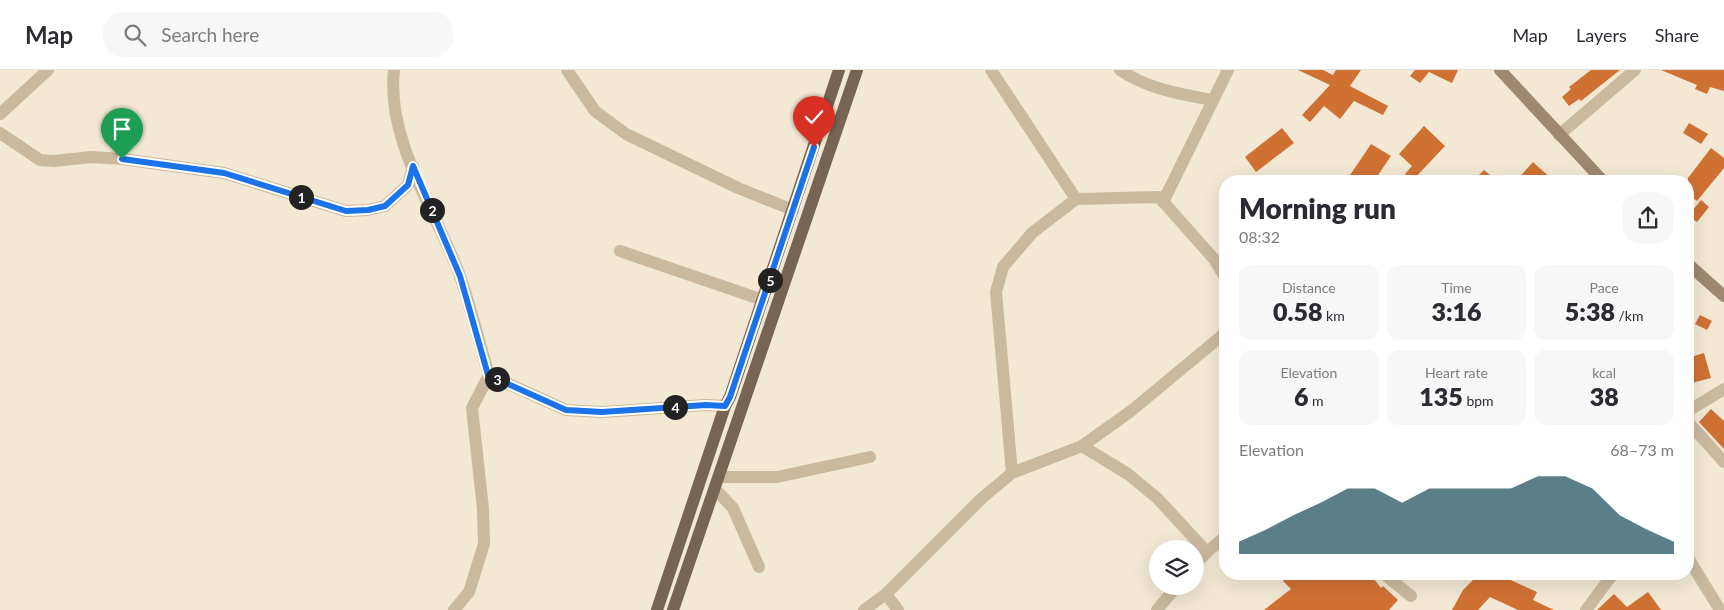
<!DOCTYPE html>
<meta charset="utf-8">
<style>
:root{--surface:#fff;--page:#f7f7f7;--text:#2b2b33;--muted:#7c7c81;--line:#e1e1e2;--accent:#174957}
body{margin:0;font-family:Lato,sans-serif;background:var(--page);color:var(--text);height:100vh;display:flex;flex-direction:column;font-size:19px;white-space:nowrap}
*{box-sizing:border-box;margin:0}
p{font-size:16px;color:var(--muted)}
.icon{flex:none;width:28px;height:28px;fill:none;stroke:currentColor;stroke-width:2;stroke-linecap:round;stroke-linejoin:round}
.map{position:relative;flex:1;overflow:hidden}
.sheet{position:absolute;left:1219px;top:105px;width:475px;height:405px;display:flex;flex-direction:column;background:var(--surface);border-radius:20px;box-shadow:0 5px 20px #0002}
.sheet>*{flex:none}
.controls{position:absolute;left:1149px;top:470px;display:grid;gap:10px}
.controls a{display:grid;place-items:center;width:55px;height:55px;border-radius:50%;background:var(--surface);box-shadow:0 5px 20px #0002;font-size:25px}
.pin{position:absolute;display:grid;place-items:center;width:42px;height:42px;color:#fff;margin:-51px -21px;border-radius:50% 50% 50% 0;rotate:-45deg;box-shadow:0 0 5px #0007}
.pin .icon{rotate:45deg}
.km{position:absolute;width:25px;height:25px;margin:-12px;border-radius:50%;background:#222;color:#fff;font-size:14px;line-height:25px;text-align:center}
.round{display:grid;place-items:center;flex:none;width:52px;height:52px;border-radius:20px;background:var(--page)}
.head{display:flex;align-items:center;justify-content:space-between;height:85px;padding:0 20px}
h1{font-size:28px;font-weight:800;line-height:38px}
.metrics{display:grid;grid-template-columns:repeat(3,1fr);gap:8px;height:85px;padding:5px 20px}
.metrics div{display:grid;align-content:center;border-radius:12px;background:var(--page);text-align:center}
.metrics b{font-size:25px;font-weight:800}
.metrics small{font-size:14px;font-weight:400}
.metrics p{font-size:14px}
.chart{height:140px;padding:10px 20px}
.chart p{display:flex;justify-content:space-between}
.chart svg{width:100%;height:90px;margin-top:5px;fill:var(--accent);opacity:.7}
header{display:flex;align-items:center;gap:30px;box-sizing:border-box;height:70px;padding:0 25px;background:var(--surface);border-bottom:1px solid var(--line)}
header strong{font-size:24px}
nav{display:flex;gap:28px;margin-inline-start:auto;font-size:18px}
.search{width:350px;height:45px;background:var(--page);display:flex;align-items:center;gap:12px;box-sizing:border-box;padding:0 18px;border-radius:20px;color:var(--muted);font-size:19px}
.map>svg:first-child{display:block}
.building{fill:#d07134}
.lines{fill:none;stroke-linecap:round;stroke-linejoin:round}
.street{stroke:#cab99f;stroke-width:12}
.secondary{stroke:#9e8871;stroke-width:12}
.primary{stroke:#776453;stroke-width:12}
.route-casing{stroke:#fff;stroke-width:10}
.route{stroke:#1a73e8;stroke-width:6}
</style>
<header>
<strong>Map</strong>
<div class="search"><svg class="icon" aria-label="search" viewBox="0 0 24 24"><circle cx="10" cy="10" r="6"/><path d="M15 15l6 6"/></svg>Search here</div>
<nav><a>Map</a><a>Layers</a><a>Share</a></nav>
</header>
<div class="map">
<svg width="1724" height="540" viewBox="0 0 1724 540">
<rect width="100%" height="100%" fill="#f2e8d4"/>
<g class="building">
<polygon points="1298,0 1323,0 1333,5 1336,0 1361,0 1350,16 1388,36 1383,45 1354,31 1340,49 1324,36 1310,52 1302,45 1330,15"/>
<polygon points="1415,0 1458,0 1452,13 1429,2 1420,13 1410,6"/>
<polygon points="1591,0 1620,0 1581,31 1579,29 1569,36 1562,27 1571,19 1569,17"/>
<polygon points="1661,0 1724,0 1724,21 1710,17 1707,24 1695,19 1697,15"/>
<polygon points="1689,53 1708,64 1701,74 1683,63"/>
<polygon points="1424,56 1445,76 1413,110 1405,104 1412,96 1399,84"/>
<polygon points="1282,58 1294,73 1256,102 1245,87"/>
<polygon points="1371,74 1391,86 1374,111 1346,111"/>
<polygon points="1711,78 1724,88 1724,98 1697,131 1688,124 1688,108"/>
<polygon points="1533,92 1554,111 1516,111"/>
<polygon points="1484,100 1497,111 1473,111"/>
<polygon points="1701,130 1709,137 1697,152 1688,146"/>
<polygon points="1700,245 1712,251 1707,260 1695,254"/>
<polygon points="1704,283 1711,308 1688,314 1688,288"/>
<polygon points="1711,339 1724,351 1724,379 1699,352"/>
<polygon points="1291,504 1370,504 1381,518 1383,516 1398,530 1389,540 1264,540 1291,519 1283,511"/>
<polygon points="1479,504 1497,504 1537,522 1533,530 1554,540 1518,540 1490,527 1478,540 1452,540 1463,520"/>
<polygon points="1648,522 1661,540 1597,540 1614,524 1627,537"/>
</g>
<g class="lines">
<g class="street">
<path d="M394 0C386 71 437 142 460 206 471 238 479 272 489 305L566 340 603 342 706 335 725 336"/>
<polyline points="567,0 595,41 626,64 738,118 793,140"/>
<polyline points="991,0 1076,129"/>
<path d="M1120 0C1148 19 1180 24 1213 30"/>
<polyline points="0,44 48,0"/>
<polyline points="0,63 40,90 54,91 91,87 122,89 224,103 346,141 368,140 385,136 408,115 413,96"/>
<polyline points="1559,65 1635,0"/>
<polyline points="1163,132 1228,0"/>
<polyline points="620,181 763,230"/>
<polyline points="1688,341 1724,319"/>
<polyline points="1688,352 1724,392"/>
<polyline points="1082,376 1128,404 1157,428 1207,482"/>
<polyline points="1012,403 996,222 1003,197 1032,163 1076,129 1159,127 1214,189 1225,207"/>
<polyline points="720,407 777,407 870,387"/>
<polyline points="715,419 733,438 759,497"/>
<polyline points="1688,488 1720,540"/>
<polyline points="1195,495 1207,482 1225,467"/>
<polyline points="1384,504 1411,526"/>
<polyline points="886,524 898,540"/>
<polyline points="454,540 469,522 484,474 483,439 472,338 489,305"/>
<polyline points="864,540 886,524 982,428 1012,403 1082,376 1131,341 1225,263"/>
<polyline points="1157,540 1177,516"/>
<polyline points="1586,540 1613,504"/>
</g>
<g class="secondary">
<polyline points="1500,0 1603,111"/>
<polyline points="1688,194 1724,226"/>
</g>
<g class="primary">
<polyline points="657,540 725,336 730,327 839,0"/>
<polyline points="673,540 857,0"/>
</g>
</g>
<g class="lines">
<defs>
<polyline id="route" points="122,89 224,103 346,141 368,140 385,136 408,115 413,96 460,206 488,305 566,340 602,342 706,335 725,336 730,327 814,77"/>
</defs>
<use href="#route" class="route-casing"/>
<use href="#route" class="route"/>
</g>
</svg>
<div class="controls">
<a><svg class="icon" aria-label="layers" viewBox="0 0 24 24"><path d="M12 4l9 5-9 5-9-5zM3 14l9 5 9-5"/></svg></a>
</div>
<div class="pin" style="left:122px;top:89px;background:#1e9e55"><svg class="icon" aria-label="arrive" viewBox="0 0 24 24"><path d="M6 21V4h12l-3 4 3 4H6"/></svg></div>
<div class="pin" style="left:814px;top:77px;background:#d93025"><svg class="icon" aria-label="check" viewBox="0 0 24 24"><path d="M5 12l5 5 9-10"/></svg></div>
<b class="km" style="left:301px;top:127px">1</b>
<b class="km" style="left:432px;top:140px">2</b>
<b class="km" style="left:497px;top:309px">3</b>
<b class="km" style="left:675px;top:337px">4</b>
<b class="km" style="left:770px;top:210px">5</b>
<section class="sheet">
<div class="head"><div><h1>Morning run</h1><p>08:32</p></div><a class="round"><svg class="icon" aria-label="share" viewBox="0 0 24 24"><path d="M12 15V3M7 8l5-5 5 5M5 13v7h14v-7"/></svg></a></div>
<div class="metrics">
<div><p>Distance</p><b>0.58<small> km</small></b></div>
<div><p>Time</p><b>3:16</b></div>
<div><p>Pace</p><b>5:38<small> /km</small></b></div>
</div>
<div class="metrics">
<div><p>Elevation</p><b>6<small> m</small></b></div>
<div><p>Heart rate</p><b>135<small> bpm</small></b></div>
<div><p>kcal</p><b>38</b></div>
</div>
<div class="chart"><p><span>Elevation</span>68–73 m</p>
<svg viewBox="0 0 160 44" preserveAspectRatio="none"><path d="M0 44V38L10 32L20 25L30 19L40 12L50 12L60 19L70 12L80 12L90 12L100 12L110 6L120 6L130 12L140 25L150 32L160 38V44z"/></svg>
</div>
</section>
</div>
